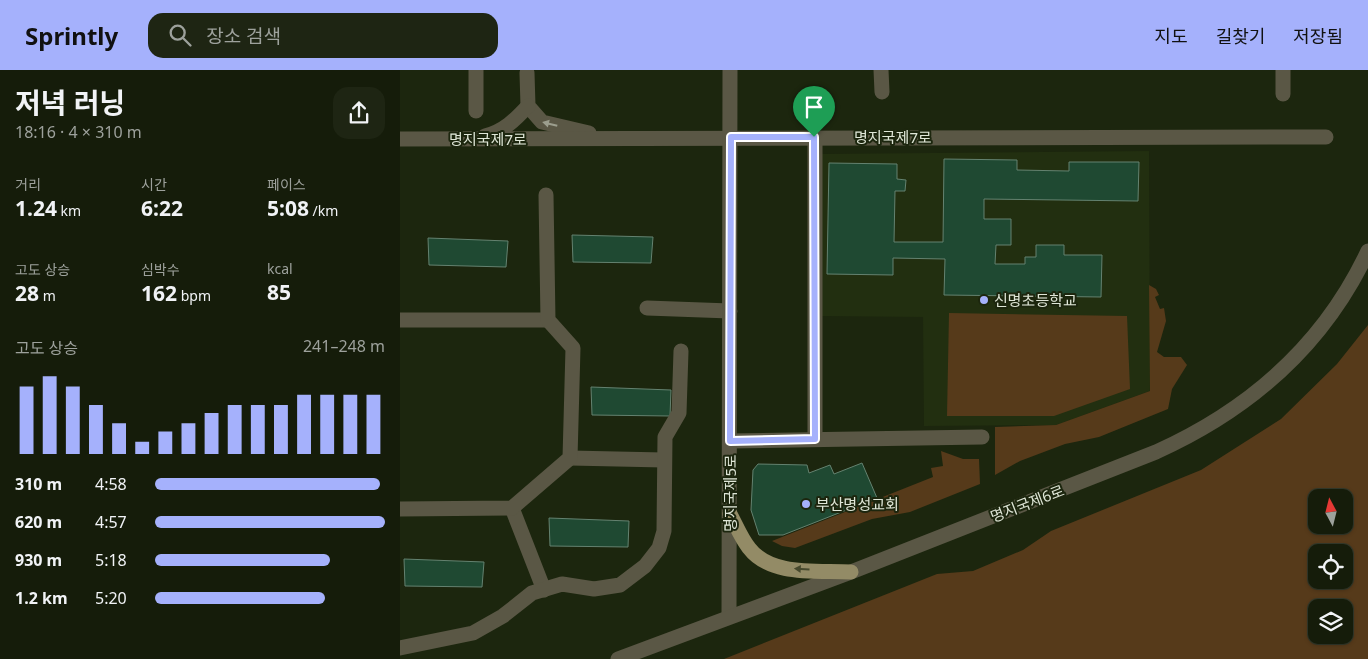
<!DOCTYPE html>
<html lang="ko">
<meta charset="utf-8">
<style>
:root{--surface:#151c0a;--page:#1e2513;--text:#f1f3f6;--muted:#9da19c;--line:#343a2b;--accent:#a5b1fc}
body{margin:0;font-family:"Noto Sans","Noto Sans KR",sans-serif;background:var(--page);color:var(--text);height:100vh;display:flex;flex-direction:column;font-size:19px;white-space:nowrap}
*{box-sizing:border-box;margin:0}
p{font-size:16px;color:var(--muted)}
.icon{flex:none;width:28px;height:28px;fill:none;stroke:currentColor;stroke-width:2;stroke-linecap:round;stroke-linejoin:round}
.map{position:relative;flex:1;overflow:hidden}
.sheet{display:flex;flex-direction:column;background:var(--surface);width:400px}
.sheet>*{flex:none}
.needle{width:32px;rotate:353deg}
.tools{position:absolute;left:908px;top:419px;display:grid;gap:10px}
.tools a{display:grid;place-items:center;width:45px;height:45px;border-radius:10px;background:var(--surface);box-shadow:0 1px 4px #0004,0 0 0 1px var(--line);font-size:25px}
.pin{position:absolute;display:grid;place-items:center;width:42px;height:42px;color:#fff;margin:-51px -21px;border-radius:50% 50% 50% 0;rotate:-45deg;box-shadow:0 0 5px #0007}
.pin .icon{rotate:45deg}
.round{display:grid;place-items:center;flex:none;width:52px;height:52px;border-radius:15px;background:var(--page)}
.head{display:flex;align-items:center;justify-content:space-between;height:85px;padding:0 15px}
h1{font-size:28px;font-weight:700;line-height:38px}
.stats{display:grid;grid-template-columns:repeat(3,1fr);gap:8px;height:85px;padding:5px 15px}
.stats div{display:grid;align-content:center}
.stats b{font-size:21px;font-weight:700}
.stats small{font-size:14px;font-weight:400}
.stats p{font-size:14px}
.chart{height:140px;padding:10px 15px}
.chart p{display:flex;justify-content:space-between}
.chart svg{width:100%;height:90px;margin-top:5px;stroke:var(--accent);stroke-width:6}
ul{padding:0 15px;list-style:none;font-size:16px}
li{display:grid;grid-template-columns:80px 60px 1fr;align-items:center;height:38px}
li i{height:12px;border-radius:6px;background:var(--accent)}
header{display:flex;align-items:center;gap:30px;box-sizing:border-box;height:70px;padding:0 25px;background:var(--accent);color:#111}
header strong{font-size:24px}
nav{display:flex;gap:28px;margin-inline-start:auto;font-size:18px}
.search{width:350px;height:45px;background:var(--page);display:flex;align-items:center;gap:12px;box-sizing:border-box;padding:0 18px;border-radius:15px;color:var(--muted);font-size:19px}
main{display:flex;flex:1;min-height:0}
.map>svg:first-child{display:block}
.built{fill:#222f10}
.green{fill:#563a1a;fill-rule:evenodd}
.building{fill:#1f4932;stroke:#648270}
.lines{fill:none;stroke-linecap:round;stroke-linejoin:round}
.minor{stroke:#5a5745;stroke-width:15}
.major{stroke:#938b66;stroke-width:15}
.oneway{fill:#9c9e8e}
.oneway2{fill:#46492d}
.route-casing{stroke:#fff;stroke-width:10}
.route{stroke:#a5b1fc;stroke-width:6}
.poi-dot{fill:#a5b1fc;stroke:#1c260e;stroke-width:2}
.labels{text-anchor:middle;dominant-baseline:central;stroke-width:4;stroke-linejoin:round;paint-order:stroke}
.street-label{font-size:15px;fill:#dfe6d7;stroke:#1c260e}
.poi-label{font-size:15px;fill:#dfe6d7;stroke:#1c260e;text-anchor:start}
</style>
<header>
<strong>Sprintly</strong>
<div class="search"><svg class="icon" aria-label="search" viewBox="0 0 24 24"><circle cx="10" cy="10" r="6"/><path d="M15 15l6 6"/></svg>장소 검색</div>
<nav><a>지도</a><a>길찾기</a><a>저장됨</a></nav>
</header>
<main>
<section class="sheet">
<div class="head"><div><h1>저녁 러닝</h1><p>18:16 · 4 × 310 m</p></div><a class="round"><svg class="icon" aria-label="share" viewBox="0 0 24 24"><path d="M12 15V3M7 8l5-5 5 5M5 13v7h14v-7"/></svg></a></div>
<div class="stats">
<div><p>거리</p><b>1.24<small> km</small></b></div>
<div><p>시간</p><b>6:22</b></div>
<div><p>페이스</p><b>5:08<small> /km</small></b></div>
</div>
<div class="stats">
<div><p>고도 상승</p><b>28<small> m</small></b></div>
<div><p>심박수</p><b>162<small> bpm</small></b></div>
<div><p>kcal</p><b>85</b></div>
</div>
<div class="chart"><p><span>고도 상승</span>241–248 m</p>
<svg viewBox="0 0 160 44" preserveAspectRatio="none"><path d="M5 44V11M15 44V6M25 44V11M35 44V20M45 44V29M55 44V38M65 44V33M75 44V29M85 44V24M95 44V20M105 44V20M115 44V20M125 44V15M135 44V15M145 44V15M155 44V15"/></svg>
</div>
<ul>
<li><b>310 m</b>4:58<i style="width:98%"></i></li>
<li><b>620 m</b>4:57<i style="width:100%"></i></li>
<li><b>930 m</b>5:18<i style="width:76%"></i></li>
<li><b>1.2 km</b>5:20<i style="width:74%"></i></li>
</ul>
</section>
<div class="map">
<svg width="968" height="589" viewBox="0 0 968 589">
<rect width="100%" height="100%" fill="#1c260e"/>
<polygon class="built" points="749,81 750,321 656,355 524,356 523,247 419,246 421,84"/>
<g class="green">
<polygon points="749,215 756,219 759,225 755,227 760,239 764,238 766,251 757,282 764,287 781,287 787,295 772,319 768,339 699,367 665,374 620,391 595,405 595,357 656,355 750,321"/>
<polygon points="549,243 727,246 730,319 654,346 547,346"/>
<path d="M968 255V589H324L537 504 573 501 623 480 651 461 801 400 881 349 937 294ZM916 428H944V455H916ZM944 482V510H916V482ZM916 538H944V565H916Z"/>
<polygon points="541,381 563,389 579,389 580,414 510,442 472,449 395,478 382,476 372,471 533,407 531,398 543,396"/>
</g>
<g class="building">
<polygon points="544,89 617,90 617,100 669,101 669,92 739,92 738,131 584,129 584,149 611,149 611,175 596,175 595,194 625,194 625,187 636,187 636,175 664,175 664,185 702,185 701,227 544,225 545,189 493,188 493,205 427,204 429,93 497,94 497,109 506,110 505,121 495,121 494,172 543,172"/>
<polygon points="172,165 253,167 251,193 173,192"/>
<polygon points="28,168 108,171 106,197 29,195"/>
<polygon points="191,317 271,320 270,346 192,345"/>
<polygon points="462,393 477,428 383,465 359,465 351,440 353,400 358,394 407,395 409,403 430,395 434,404"/>
<polygon points="149,448 229,451 228,477 150,476"/>
<polygon points="4,489 84,492 82,517 5,516"/>
</g>
<g class="lines">
<g class="minor">
<polyline points="481,0 482,22"/>
<polyline points="883,0 883,24"/>
<polyline points="127,3 128,36 142,52 189,63"/>
<polyline points="76,41 76,0"/>
<path d="M85 66C104 61 115 50 128 36"/>
<polyline points="415,67 415,369"/>
<polyline points="0,69 926,67"/>
<polyline points="247,238 330,241"/>
<polyline points="0,250 148,250"/>
<polyline points="330,371 582,367"/>
<polyline points="170,388 264,390"/>
<polyline points="112,438 144,520"/>
<polyline points="0,439 112,438 170,388 173,278 148,250 146,125"/>
<polyline points="329,546 330,0"/>
<polyline points="0,578 73,563 103,546 132,523 162,514 194,519 220,515 245,496 259,478 264,461 265,367 279,343 281,281"/>
<path d="M218 589 451 502 756 382C849 340 924 275 968 181"/>
</g>
<path class="major" d="M330 444C336 455 341 468 349 478 371 507 418 500 451 502"/>
</g>
<defs><path id="oneway-solid" d="M-6-.8H1V-3.2L6.5 0L1 3.2V.8H-6Z" transform="scale(1.25)"/></defs>
<use class="oneway" href="#oneway-solid" transform="translate(150 54) rotate(-166)"/>
<use class="oneway2" href="#oneway-solid" transform="translate(402 499) rotate(-177)"/>
<g class="lines">
<defs>
<polygon id="route" points="331,67 414,67 415,369 330,371"/>
</defs>
<use href="#route" class="route-casing"/>
<use href="#route" class="route"/>
</g>
<g class="poi-dot">
<circle cx="584" cy="230" r="5"/>
<circle cx="406" cy="434" r="5"/>
</g>
<g class="labels">
<g class="street-label">
<text x="493" y="67">명지국제7로</text>
<text x="88" y="69">명지국제7로</text>
<text transform="translate(330 423) rotate(-90)">명지국제5로</text>
<text transform="translate(627 433) rotate(-21)">명지국제6로</text>
</g>
<g class="poi-label">
<text x="594" y="230">신명초등학교</text>
<text x="416" y="434">부산명성교회</text>
</g>
</g>
</svg>
<div class="tools">
<a><svg class="needle" viewBox="-14 -14 28 28"><path d="M0-13l5 13h-10z" fill="#e53935"/><path d="M0 13l5-13h-10z" fill="#9da19c"/></svg></a>
<a><svg class="icon" aria-label="locate" viewBox="0 0 24 24"><circle cx="12" cy="12" r="6"/><path d="M12 2v4M12 18v4M2 12h4M18 12h4"/></svg></a>
<a><svg class="icon" aria-label="layers" viewBox="0 0 24 24"><path d="M12 4l9 5-9 5-9-5zM3 14l9 5 9-5"/></svg></a>
</div>
<div class="pin" style="left:414px;top:67px;background:#1e9e55"><svg class="icon" aria-label="arrive" viewBox="0 0 24 24"><path d="M6 21V4h12l-3 4 3 4H6"/></svg></div>
</div>
</main>
